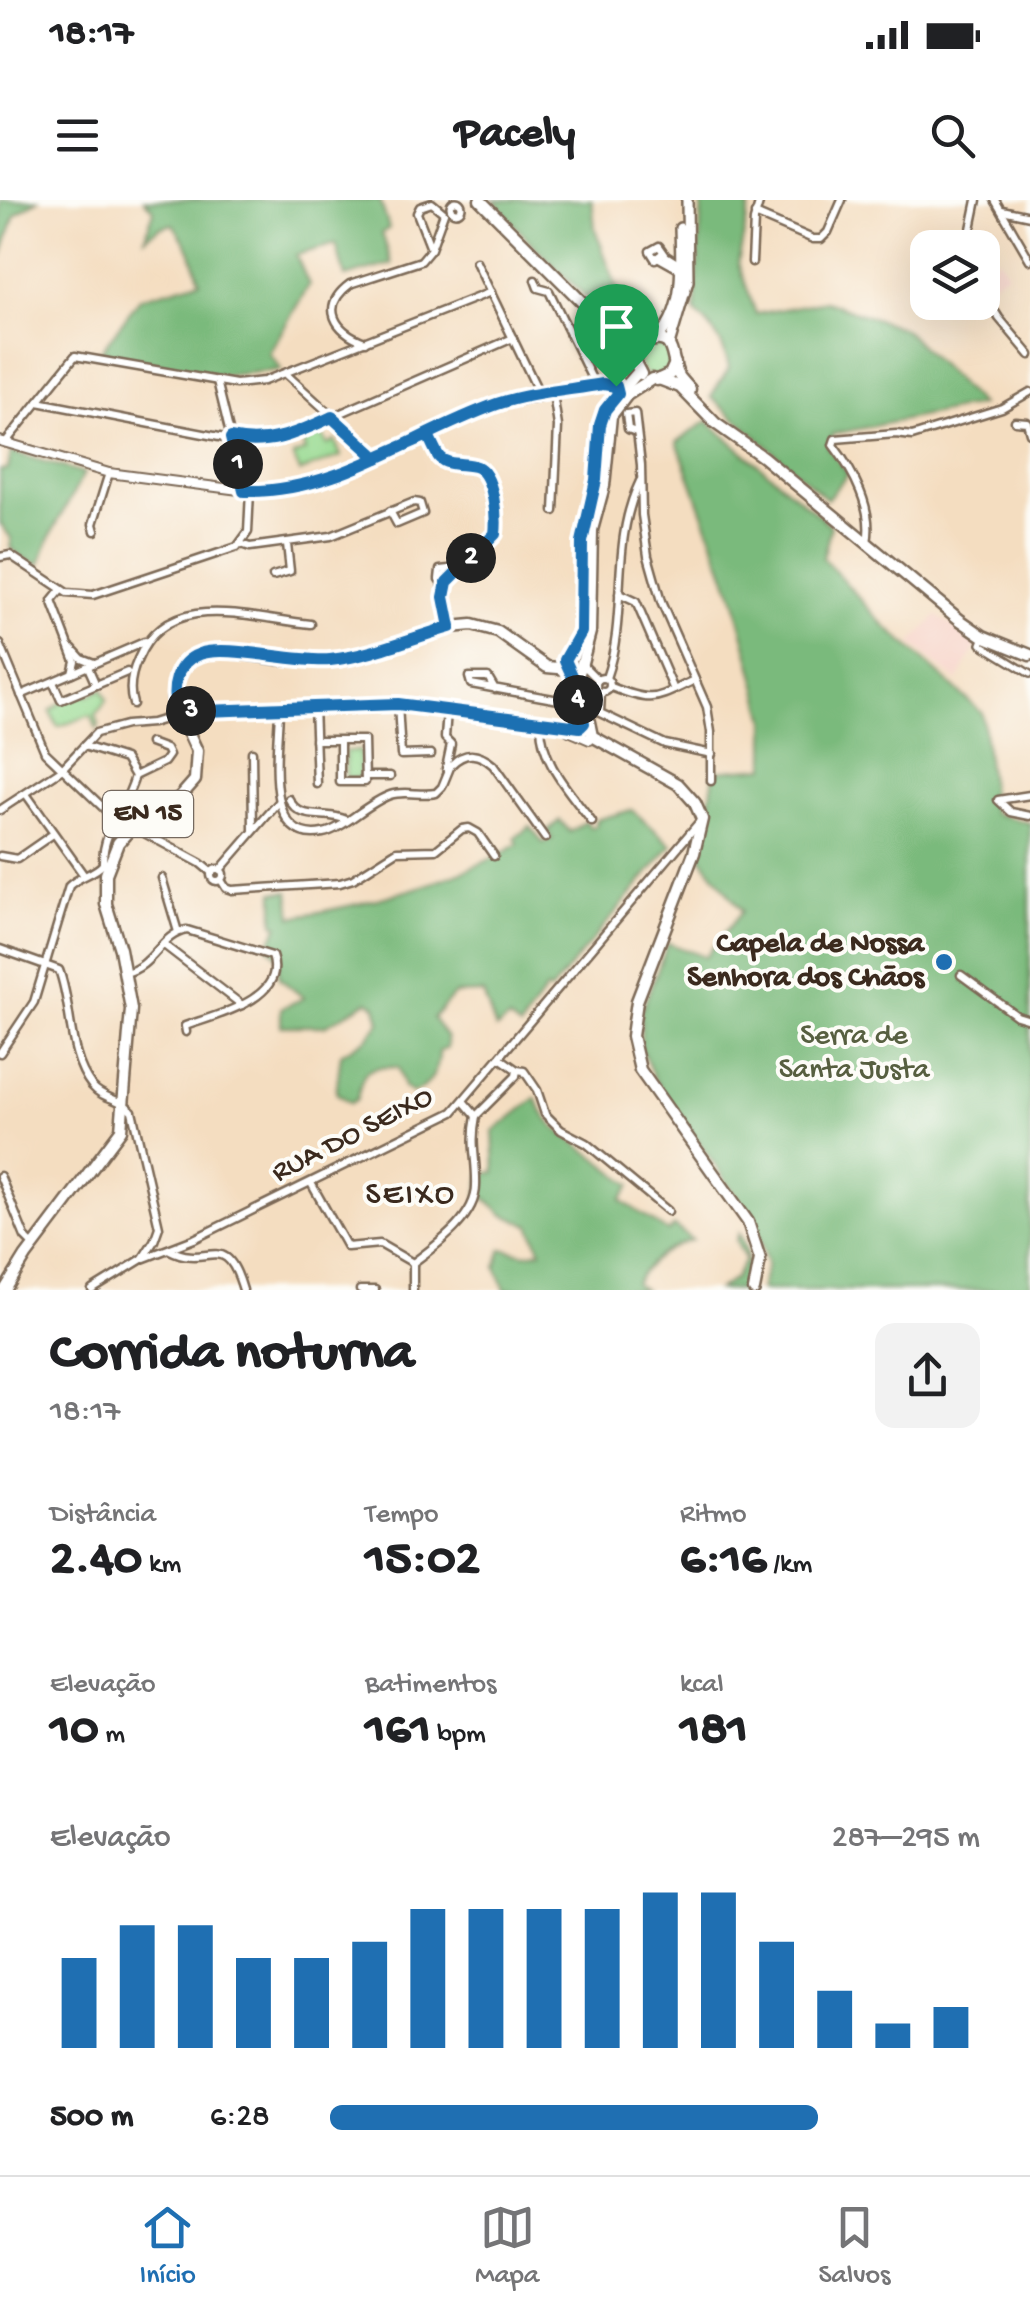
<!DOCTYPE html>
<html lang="pt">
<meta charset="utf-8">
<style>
:root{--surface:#fff;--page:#f2f2f2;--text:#202124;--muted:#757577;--line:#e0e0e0;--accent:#1f6fb2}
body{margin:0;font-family:"Gochi Hand",sans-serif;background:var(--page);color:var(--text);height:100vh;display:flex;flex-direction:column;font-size:38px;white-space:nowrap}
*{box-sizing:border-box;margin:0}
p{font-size:32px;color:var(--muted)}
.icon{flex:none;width:55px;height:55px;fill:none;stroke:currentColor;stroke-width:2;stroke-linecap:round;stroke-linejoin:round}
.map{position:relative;height:1090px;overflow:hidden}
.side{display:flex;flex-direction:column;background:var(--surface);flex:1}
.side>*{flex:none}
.tools{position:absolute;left:910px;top:30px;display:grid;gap:20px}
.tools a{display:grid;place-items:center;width:90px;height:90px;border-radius:20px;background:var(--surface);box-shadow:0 10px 40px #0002;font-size:50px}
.pin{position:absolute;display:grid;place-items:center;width:85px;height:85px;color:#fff;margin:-102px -42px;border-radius:50% 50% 50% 0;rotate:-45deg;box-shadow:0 0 10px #0007}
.pin .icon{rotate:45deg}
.km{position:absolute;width:50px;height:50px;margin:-25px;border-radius:50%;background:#222;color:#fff;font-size:28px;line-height:50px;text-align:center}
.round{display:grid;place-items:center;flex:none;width:105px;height:105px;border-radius:20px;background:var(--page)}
.head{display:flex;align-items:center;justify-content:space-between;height:170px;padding:0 50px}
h1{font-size:55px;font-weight:700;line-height:75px}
.figures{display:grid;grid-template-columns:repeat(3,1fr);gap:15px;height:170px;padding:10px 50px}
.figures div{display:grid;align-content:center}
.figures b{font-size:50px;font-weight:700}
.figures small{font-size:28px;font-weight:400}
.figures p{font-size:28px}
.chart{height:280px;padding:20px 50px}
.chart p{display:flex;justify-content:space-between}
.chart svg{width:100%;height:180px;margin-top:10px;stroke:var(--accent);stroke-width:6}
ul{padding:0 50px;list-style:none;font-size:32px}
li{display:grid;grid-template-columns:160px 120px 1fr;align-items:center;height:75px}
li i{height:25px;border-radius:12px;background:var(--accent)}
.status{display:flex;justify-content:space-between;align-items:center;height:70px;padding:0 50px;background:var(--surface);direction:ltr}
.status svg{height:28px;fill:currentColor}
header{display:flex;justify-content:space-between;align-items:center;height:130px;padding:0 50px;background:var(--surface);font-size:45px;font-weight:700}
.menu{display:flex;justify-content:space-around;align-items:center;height:140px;border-top:2px solid var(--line);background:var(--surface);font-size:28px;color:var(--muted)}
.menu a{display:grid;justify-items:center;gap:5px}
.menu .on{color:var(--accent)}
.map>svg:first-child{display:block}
.built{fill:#f7d1c6}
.green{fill:#98da91;stroke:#6a8258;stroke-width:2.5}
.forest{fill:#7aba7b;stroke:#5a724c;stroke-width:2.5}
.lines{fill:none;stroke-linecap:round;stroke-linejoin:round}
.pedestrian-casing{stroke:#7c6957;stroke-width:10}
.minor-casing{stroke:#7c6957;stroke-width:11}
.tertiary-casing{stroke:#7c6957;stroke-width:12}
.secondary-casing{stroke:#7c6957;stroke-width:14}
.primary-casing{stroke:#7c6957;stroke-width:15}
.pedestrian{stroke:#fff;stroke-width:5}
.minor{stroke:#fff;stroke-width:6}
.tertiary{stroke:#fff;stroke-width:8}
.secondary{stroke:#fff;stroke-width:9}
.primary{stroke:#fff;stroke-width:10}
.route-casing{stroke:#fff;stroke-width:20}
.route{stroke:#1f6fb2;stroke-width:12}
.poi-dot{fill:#1f6fb2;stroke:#fdfcf7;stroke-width:4}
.labels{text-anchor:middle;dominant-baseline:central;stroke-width:8;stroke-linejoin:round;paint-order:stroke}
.shield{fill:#fdfcf7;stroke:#75695f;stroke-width:2.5}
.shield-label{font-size:28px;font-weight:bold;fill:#3b2a1e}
.poi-label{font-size:30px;font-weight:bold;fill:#3b2a1e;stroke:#fdfcf7;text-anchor:end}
.park-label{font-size:30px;fill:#575f40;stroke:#fdfcf7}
.street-label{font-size:30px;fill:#3b2a1e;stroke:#fdfcf7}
.neighbourhood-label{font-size:32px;letter-spacing:2.5px;fill:#3b2a1e;stroke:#fdfcf7}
</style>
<div class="status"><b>18:17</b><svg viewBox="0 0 49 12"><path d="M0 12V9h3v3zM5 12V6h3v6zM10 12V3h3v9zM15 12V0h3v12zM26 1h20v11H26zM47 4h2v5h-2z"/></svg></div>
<header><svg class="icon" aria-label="menu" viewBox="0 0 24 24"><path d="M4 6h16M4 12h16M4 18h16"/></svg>Pacely<svg class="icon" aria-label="search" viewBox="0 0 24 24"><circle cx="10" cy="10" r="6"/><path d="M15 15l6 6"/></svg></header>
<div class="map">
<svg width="1030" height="1090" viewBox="0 0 1030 1090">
<rect width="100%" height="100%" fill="#fdfcf7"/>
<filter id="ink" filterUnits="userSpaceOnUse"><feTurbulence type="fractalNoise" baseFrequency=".01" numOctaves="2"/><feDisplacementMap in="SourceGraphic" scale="20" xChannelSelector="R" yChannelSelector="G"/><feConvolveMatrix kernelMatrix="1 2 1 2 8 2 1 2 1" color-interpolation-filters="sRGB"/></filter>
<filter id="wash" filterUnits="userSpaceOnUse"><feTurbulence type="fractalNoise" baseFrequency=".0048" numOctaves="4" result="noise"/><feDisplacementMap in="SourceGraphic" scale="40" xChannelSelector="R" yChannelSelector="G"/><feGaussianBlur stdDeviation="2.25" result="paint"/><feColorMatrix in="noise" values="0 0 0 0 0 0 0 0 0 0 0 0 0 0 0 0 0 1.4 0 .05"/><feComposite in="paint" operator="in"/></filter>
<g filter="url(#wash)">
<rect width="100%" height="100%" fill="#f4ddc0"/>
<g class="built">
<polygon points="999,58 1008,73 985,86 983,68"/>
<polygon points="937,415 978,444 957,481 911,444"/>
</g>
<g class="green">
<circle cx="655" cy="160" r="16"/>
<polygon points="316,236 323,236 327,245 335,241 341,256 300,272 293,256 305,251 303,244"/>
<polygon points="102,489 107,500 96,515 99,525 97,529 91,515 58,527 50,511 62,502 85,492 87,496"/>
<polygon points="345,551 360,551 360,578 346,578"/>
</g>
<g class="forest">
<polygon points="0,0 38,0 15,15 1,58"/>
<polygon points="144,0 380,0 389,28 382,33 392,64 345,77 336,44 296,55 309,85 269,153 281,170 219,176 99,154 140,98 200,81 190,50 173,24 159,28 145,38 154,10"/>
<polygon points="494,0 592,0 595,29 628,118 608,119 523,35"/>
<path d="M702 0H751L738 63 756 114 825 101 904 129 980 205 833 234 828 247 848 274 827 299 711 197 729 168C724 143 714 129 695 112Z"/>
<path d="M707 221 831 326 823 358 885 426 982 513 993 613 1030 623V1090H760L767 1064 755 1022 655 880 641 848V812L668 743 705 757 742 711 700 656C709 628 708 600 715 571L766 567V520L734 398 677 242Z"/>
<path d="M11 252 84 273C69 304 48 333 40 365L23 358 11 348V338L0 323V270L8 269Z"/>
<path d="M632 610 672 645 550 791 546 789 520 828 509 819 496 829 483 793 455 794 433 818 447 838V848L439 851C440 868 429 889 412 893L404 887 398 867C365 867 364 868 357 899L351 903 336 893 341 854 367 838 380 822 376 806 368 801 325 826H281V808L304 798 279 778 278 757 268 746 279 725 274 723V692L289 691 292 717C363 705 457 682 518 644L515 638 530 626 543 643 552 639 547 631 560 620 570 632 586 621 591 628 597 625 595 620Z"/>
<path d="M536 898C546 926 563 933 585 950 601 961 616 973 631 985L621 1000 668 1032 674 1026 692 1040C668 1046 647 1062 635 1084L644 1090H505L496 1066 502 1049 526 1054 541 1051 530 1025 504 1015 485 998H477L482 974 495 972 493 932Z"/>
<path d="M739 1033C750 1054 748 1067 744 1090H718L735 1078 745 1059 736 1041Z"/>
</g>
</g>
<g filter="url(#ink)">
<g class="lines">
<defs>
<polyline id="pedestrian" points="983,439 981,444 1030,474"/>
<g id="minor">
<polyline points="995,0 1030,60"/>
<circle cx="456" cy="7" r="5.5"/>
<polyline points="1002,10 1030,16"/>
<polyline points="755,14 813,39 821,39 828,32 842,0"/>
<polyline points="967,48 977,0"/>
<polyline points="663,53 655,59 650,51 659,46 666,56 682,66"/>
<polyline points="659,58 684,72"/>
<polyline points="476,62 540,195"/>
<polyline points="752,62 754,20 760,0"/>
<polyline points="535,80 538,88 549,91 595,185"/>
<polyline points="982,91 999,118 1030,155"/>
<path d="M365 142C335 131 319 107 350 84L421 61 431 49 444 13 432 3 420 7 417 13 431 49"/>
<polyline points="286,174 377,257"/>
<polyline points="217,181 244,291"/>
<polyline points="553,194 558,226 554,311"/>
<polyline points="38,202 240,241 260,241 293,234 513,138"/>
<polyline points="1015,221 1027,222 1030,233"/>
<polyline points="636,232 628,229 626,214 635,213 641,265 642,315 648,356 661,402 707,507 711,532 711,581"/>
<polyline points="428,235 439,257 447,262 477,267 486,276 496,320 493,337 447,383 445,397 449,426"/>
<polyline points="5,243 75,156 236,184 264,181 491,92"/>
<polyline points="95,331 93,324 109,273"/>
<path d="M867 342C874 309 853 271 833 245L835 239 896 234 912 236 1002 208 1030 192"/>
<polyline points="241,344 250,347 331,336 414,302 420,303 423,313 397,324 390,311"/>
<polyline points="0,357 10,355 67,393 93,395 237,347 248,332 250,291"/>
<polyline points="273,376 290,371 287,344"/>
<polyline points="445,388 439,379 440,370 458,368"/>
<polyline points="61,390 52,401 75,461 72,473"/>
<polyline points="619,394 636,402 674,490"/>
<polyline points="0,444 45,552 114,618"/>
<polyline points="72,448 81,458 94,463"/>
<polyline points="584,466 598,480"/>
<polyline points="88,467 96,485"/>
<circle cx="603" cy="485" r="7"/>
<path d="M606 478C629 413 609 346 640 281"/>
<polyline points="53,482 61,500 127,472"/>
<path d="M611 487C655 504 654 499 695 480"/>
<polyline points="495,489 488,477 469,477 471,484 570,502 574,531"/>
<polyline points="601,493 600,513 665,544 712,554"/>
<polyline points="21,495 144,442"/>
<path d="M133 504C128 488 131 474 138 459 168 387 253 419 311 424"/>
<polyline points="398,504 401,555 431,554"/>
<polyline points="314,506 317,584"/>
<path d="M279 508C279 544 261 645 323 633 342 630 367 603 390 595 405 590 420 596 436 593L442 587 451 565C466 550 479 553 493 565L545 638"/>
<path d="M541 523C540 562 569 591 592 622"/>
<polyline points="315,540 364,540 365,582 340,582 340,540"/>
<path d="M84 546 125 559 135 576C127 607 102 629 103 664"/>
<polyline points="252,552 253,631"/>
<polyline points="446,568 451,544 445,538 447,510"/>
<polyline points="135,576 164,562 169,555 166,549 150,543"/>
<polyline points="365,576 390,576"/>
<polyline points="26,594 83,674"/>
<polyline points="1030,595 998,600 1011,612 1030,616"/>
<path d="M289 599C300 623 326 610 346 620"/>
<polyline points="0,610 61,570 96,533 126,525 152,523 178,515"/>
<polyline points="146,634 200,663 212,673"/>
<polyline points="0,656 17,659 53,634"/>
<circle cx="217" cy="675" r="6"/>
<polyline points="220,670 278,603"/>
<polyline points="162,678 178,732"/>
<polyline points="221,680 226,688 232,690 340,683 353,679 397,651 436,650 462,629 469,628 478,633 494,656"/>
<polyline points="164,745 242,805"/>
<path d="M0 749 59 770C73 807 67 854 92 886 104 900 121 898 132 911L159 1027 154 1041 143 1058"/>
<path d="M125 773C155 766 160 734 187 730L272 756C288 799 213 816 185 826L186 832"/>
<polyline points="961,775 1017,816 1030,820"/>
<path d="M0 853 34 802 69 686C79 676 95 674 103 664H109"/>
<polyline points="517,870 524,871 537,890 545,914 561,930 586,943 668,1011"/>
<polyline points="464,902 476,916 516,876 517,870 500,858"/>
<polyline points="0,976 25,1037 34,1046"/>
<polyline points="311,983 347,1047 380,1044 413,1063"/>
<path d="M170 1050C209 1070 225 1028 243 1090"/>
<polyline points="92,1090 142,1059 194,1039 453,912 701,620"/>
<polyline points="360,1090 375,1090"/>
<path d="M413 1090V1063C435 1046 476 1018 476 986 477 959 470 946 476 916"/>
</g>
<g id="tertiary">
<polyline points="0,241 109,273 239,290 281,291 336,275 498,204 603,184 627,187"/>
<polyline points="177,511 398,504 574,527 580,527 583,523"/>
<polyline points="569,531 590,540"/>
</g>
<g id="secondary">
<path d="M655 140C686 113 681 65 680 28"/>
<polyline points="669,145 688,81 687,0"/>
</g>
<g id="primary">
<polyline points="480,0 627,147 641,174"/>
<path d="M635 160 644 143C678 130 669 159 679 176 679 177 689 188 690 189"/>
<polyline points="659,179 680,187 715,223 763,257 960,420 983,436 1030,455"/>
<polyline points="657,180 670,174 675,163"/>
<polyline points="566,458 575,448 581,432 582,342 596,280 600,225 605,210 639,171"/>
<polyline points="578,471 592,536 678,584 695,603 702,619 694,653 637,801 632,836 640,870 748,1022 760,1059 754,1090"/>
<polyline points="5,1090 26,1056 121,930 131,809 120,749 106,704 106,674 118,643 132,627 180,597 195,580 197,551 173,499 176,478 185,465 196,455 219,450 278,459 332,460 353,457 450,427 472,425 498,432 547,467 580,470 590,432 592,330 604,286 611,216 627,195 652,179"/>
</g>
</defs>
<use href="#pedestrian" class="pedestrian-casing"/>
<use href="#minor" class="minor-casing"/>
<use href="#tertiary" class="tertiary-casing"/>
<use href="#secondary" class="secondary-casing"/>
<use href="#primary" class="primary-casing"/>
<use href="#pedestrian" class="pedestrian"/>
<use href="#minor" class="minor"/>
<use href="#tertiary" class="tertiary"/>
<use href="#secondary" class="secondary"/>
<use href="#primary" class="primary"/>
</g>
</g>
<g class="lines" filter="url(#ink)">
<defs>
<path id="route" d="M616 186 603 184C569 190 529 193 497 204 412 234 336 294 244 291L231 238C269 247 299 232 332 217L377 258 382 255 428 235C431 241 435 251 439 257 448 267 466 262 477 267 494 275 497 317 495 334L447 382 444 397 450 427C411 438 371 456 330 460 295 463 226 444 200 454 175 463 171 489 177 512L398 504 580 527 584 523 574 480 565 460 581 432 582 342 596 280 600 225 605 210 618 194 616 186"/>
</defs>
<use href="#route" class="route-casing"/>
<use href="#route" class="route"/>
</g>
<circle class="poi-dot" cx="944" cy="762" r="10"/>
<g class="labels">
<rect class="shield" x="103" y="591" width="90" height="46" rx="8"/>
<g class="shield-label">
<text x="148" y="614">EN 15</text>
</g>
<g class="poi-label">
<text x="924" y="745">Capela de Nossa<tspan x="924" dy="34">Senhora dos Chãos</tspan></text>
</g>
<g class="park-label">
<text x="854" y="837">Serra de<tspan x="854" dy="34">Santa Justa</tspan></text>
</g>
<g class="street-label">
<text transform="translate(353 936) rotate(-27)">RUA DO SEIXO</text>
</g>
<g class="neighbourhood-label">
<text x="411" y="996">SEIXO</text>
</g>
</g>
</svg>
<div class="tools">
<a><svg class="icon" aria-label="layers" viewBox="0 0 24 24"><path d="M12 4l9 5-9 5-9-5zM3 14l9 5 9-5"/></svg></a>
</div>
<div class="pin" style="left:616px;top:186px;background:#1e9e55"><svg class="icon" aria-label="arrive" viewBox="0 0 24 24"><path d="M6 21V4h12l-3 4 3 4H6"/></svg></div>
<b class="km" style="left:238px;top:264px">1</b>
<b class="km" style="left:471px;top:358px">2</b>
<b class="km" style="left:191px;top:511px">3</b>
<b class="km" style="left:578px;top:500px">4</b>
</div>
<section class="side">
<div class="head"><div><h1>Corrida noturna</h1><p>18:17</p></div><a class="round"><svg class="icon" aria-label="share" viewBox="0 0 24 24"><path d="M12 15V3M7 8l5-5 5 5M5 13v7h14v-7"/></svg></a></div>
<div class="figures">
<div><p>Distância</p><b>2.40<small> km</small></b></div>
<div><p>Tempo</p><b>15:02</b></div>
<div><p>Ritmo</p><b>6:16<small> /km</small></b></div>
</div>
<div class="figures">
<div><p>Elevação</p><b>10<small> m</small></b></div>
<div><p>Batimentos</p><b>161<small> bpm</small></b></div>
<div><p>kcal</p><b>181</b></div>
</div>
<div class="chart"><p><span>Elevação</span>287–295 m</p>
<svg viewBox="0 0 160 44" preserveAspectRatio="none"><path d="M5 44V22M15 44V14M25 44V14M35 44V22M45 44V22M55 44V18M65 44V10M75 44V10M85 44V10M95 44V10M105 44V6M115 44V6M125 44V18M135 44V30M145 44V38M155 44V34"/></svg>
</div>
<ul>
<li><b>500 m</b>6:28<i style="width:75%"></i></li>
</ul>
</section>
<nav class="menu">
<a class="on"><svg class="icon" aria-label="home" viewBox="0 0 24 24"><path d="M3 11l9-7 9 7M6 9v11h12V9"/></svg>Início</a>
<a><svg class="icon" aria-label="map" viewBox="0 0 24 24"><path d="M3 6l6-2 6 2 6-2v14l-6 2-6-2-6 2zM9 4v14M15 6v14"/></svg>Mapa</a>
<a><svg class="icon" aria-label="saved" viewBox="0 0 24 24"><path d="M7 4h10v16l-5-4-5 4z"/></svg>Salvos</a>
</nav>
